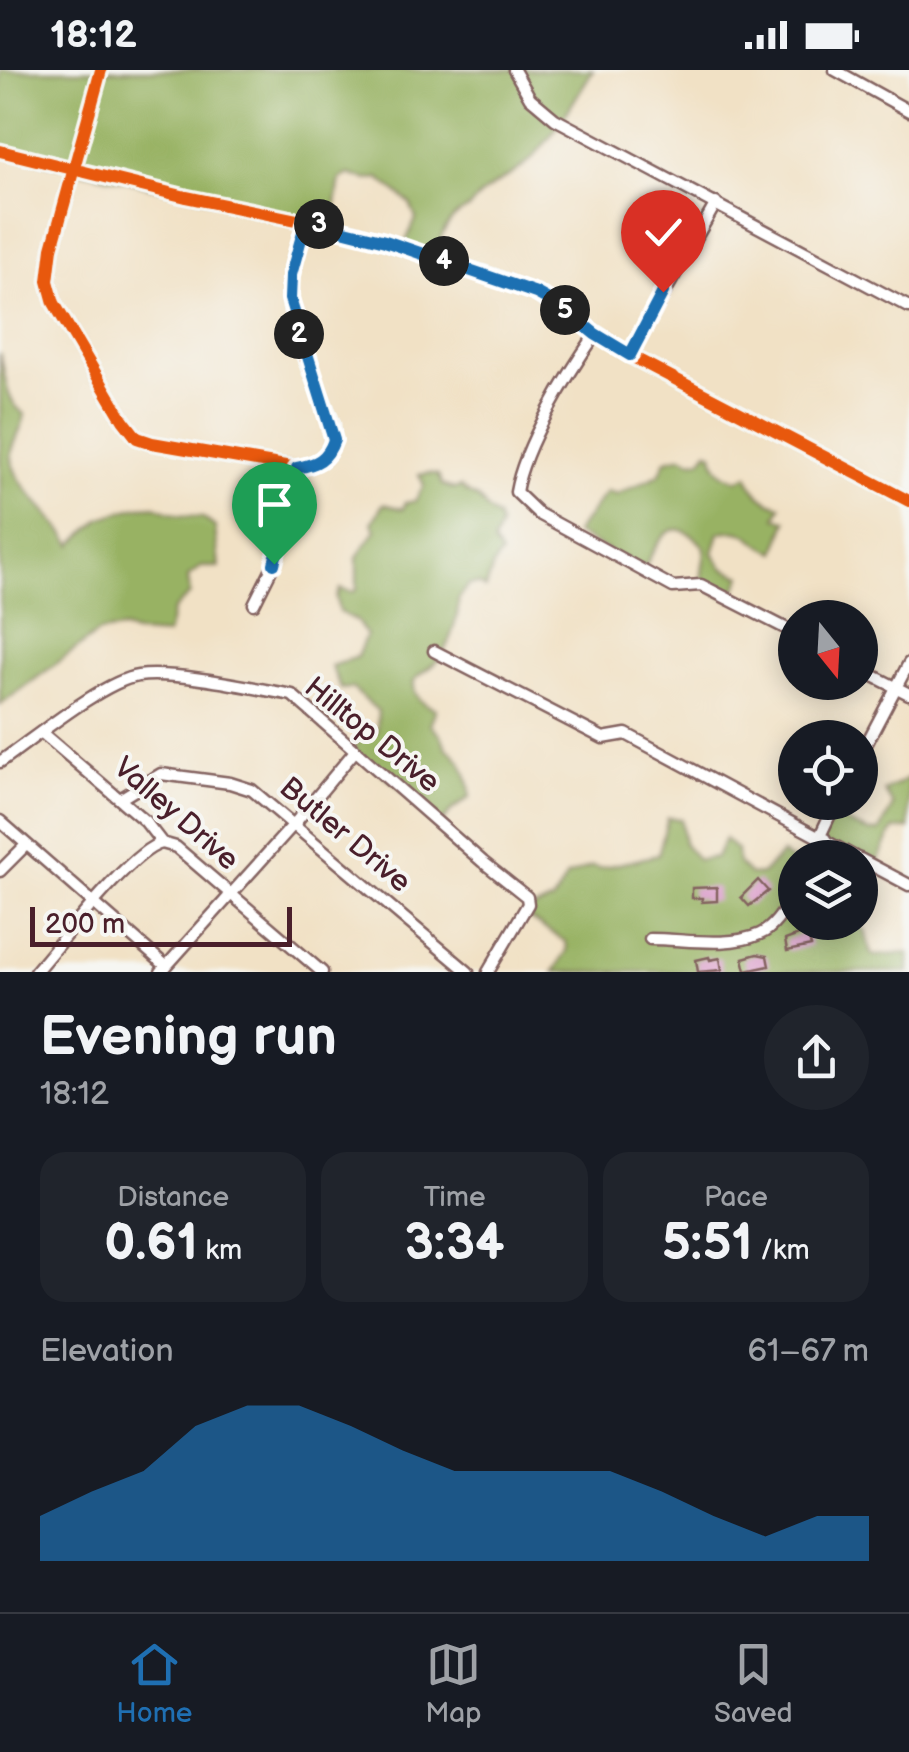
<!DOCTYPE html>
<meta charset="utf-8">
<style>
:root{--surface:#171b24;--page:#20242c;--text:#f1f3f6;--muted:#9ea1a6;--line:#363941;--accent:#1f6fb2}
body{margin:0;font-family:"Balsamiq Sans",sans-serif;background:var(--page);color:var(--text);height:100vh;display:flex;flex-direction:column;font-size:38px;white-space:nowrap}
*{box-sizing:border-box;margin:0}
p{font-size:32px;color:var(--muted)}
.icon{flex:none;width:55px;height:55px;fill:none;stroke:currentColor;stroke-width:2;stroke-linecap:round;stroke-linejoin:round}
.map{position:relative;height:902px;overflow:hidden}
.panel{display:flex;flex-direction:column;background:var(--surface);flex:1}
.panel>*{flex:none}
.needle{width:65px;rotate:162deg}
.buttons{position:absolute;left:778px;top:530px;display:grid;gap:20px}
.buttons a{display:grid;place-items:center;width:100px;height:100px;border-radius:50%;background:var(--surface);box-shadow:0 5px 25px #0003;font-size:50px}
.scale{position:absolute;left:30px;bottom:25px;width:262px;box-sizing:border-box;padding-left:10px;border:5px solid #4a1f2b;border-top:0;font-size:28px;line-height:35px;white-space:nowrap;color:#4a1f2b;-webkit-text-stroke:8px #f6f6f2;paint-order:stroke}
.pin{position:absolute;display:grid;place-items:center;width:85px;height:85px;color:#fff;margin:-102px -42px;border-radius:50% 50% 50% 0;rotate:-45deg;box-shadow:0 0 10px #0007}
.pin .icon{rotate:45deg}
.km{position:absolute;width:50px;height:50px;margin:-25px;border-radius:50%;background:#222;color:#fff;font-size:28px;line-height:50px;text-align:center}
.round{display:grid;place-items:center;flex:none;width:105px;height:105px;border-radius:52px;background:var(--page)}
.headline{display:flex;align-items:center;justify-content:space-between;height:170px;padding:0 40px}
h1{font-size:55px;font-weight:700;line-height:75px}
.metrics{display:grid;grid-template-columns:repeat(3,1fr);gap:15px;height:170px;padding:10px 40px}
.metrics div{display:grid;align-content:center;border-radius:25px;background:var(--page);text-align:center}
.metrics b{font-size:50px;font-weight:700}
.metrics small{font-size:28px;font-weight:400}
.metrics p{font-size:28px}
.chart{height:280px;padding:20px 40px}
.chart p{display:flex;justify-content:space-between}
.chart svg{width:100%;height:180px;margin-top:10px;fill:var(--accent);opacity:.7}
.status{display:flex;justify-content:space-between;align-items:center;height:70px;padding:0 50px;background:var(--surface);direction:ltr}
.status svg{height:28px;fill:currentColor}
.tabs{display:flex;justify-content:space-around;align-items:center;height:140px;border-top:2px solid var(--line);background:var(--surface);font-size:28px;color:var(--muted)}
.tabs a{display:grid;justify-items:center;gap:5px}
.tabs .selected{color:var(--accent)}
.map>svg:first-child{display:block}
.forest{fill:#98b263;stroke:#716847;stroke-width:2.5}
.building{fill:#d998c8}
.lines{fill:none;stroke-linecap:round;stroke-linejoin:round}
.minor-casing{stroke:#846361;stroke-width:15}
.minor{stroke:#fff;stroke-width:10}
.cycleway-casing{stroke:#f6f6f2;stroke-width:19}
.cycleway{stroke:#e8590c;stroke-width:12}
.route-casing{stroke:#fff;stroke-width:20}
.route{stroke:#1f6fb2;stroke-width:12}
.labels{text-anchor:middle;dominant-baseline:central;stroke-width:8;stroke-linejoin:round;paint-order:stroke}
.street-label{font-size:30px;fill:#4a1f2b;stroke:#f6f6f2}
</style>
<div class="status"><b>18:12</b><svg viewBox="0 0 49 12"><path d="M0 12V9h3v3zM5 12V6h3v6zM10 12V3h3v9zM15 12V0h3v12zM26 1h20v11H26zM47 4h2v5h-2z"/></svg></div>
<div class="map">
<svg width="909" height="902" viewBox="0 0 909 902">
<rect width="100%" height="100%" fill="#f6f6f2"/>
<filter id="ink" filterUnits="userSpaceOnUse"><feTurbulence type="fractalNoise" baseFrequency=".01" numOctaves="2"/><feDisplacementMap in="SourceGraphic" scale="20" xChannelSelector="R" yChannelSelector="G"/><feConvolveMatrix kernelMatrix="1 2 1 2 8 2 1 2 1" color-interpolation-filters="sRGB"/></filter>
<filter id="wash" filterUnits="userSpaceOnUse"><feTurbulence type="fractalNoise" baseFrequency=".0048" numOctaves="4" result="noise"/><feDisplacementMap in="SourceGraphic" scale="40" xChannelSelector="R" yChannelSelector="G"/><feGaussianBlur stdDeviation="2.25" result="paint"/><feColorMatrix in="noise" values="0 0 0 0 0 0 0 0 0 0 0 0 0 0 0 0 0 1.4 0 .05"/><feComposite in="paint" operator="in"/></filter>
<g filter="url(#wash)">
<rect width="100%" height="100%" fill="#f1e1c5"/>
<g class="forest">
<path d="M0 0H593C573 31 561 56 536 84 517 107 488 112 469 138 448 146 439 167 435 188L403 178 416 149 410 133 379 108 367 110 349 104 340 109 332 158 0 82Z"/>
<path d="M0 283C7 305 3 330 25 344 23 358 14 371 12 382 8 413 58 448 72 475L101 448 137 437 155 436 178 445 203 448 215 457 219 497H201L188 507 190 524 173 540 167 565 134 563 124 559 99 562 0 635Z"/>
<path d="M708 381 713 383C715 399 722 406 738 410L748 405C751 420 766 433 781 436L776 448 787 451 776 482C750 475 751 454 719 463L713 483 723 498 742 506 731 530 702 515C700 501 705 491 705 478 671 439 660 469 643 500L575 463 607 421 616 425 659 405 666 390 682 386 691 391 701 390Z"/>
<path d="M429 403 438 405 442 415 454 419 461 417C466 424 471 424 478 429 487 436 485 442 497 447L500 456 493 473 501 484 493 496 486 518 478 514 468 515 458 530C460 544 448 579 438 590 430 599 421 601 414 611 412 626 422 634 436 639L430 654 442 667 446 678C462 687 470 708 470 727L452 740 442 753 353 679 366 663 377 661 378 641 352 618 341 619 331 596 357 587 366 565 357 551 339 542 336 528 340 519 353 522 357 519V487L376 460 372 453 383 434 403 439 405 433 415 431 424 415 419 405Z"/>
<polygon points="909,708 909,759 895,759 891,763 875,797 839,780 835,787 808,788 831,746 869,762 880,761 893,735 884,721"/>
<polygon points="668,748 681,749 684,774 698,790 716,787 725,769 737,780 738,793 750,805 762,804 782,784 790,791 795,790 795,852 850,853 865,860 871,884 875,886 909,883 909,902 554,902 567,881 566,872 524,845 526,841 553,831 567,806 592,796 600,798 658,785"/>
</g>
<g id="blocks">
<g class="building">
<polygon points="758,810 768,821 749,836 741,827"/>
<polygon points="717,817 717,831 702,832 702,828 692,828 692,818"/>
<polygon points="807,862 811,876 787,881 785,870"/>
<polygon points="757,884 767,886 769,896 746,901 743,888"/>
<polygon points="709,887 710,890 720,888 722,900 698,902 696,890"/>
</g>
</g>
</g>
<g filter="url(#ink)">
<use href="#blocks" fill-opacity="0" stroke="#846361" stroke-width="2.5"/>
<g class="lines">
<defs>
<g id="minor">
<path d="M101 0 52 178 48 211 54 233 123 350 137 368 152 373 297 398C324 393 336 383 332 354 318 317 292 266 290 227 288 202 299 175 306 151"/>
<polyline points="514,0 530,28 555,49 909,237"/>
<polyline points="835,0 909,41"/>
<polyline points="0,81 186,127 355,162 495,207 535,223 629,285 909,431"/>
<path d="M595 265C568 304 524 375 516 422L539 444 673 517 701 515 795 563"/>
<polyline points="629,285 716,133"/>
<polyline points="254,534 274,494 297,398"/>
<polyline points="434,581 603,668 626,664 857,788"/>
<polyline points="860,599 909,624"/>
<polyline points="42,663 145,751 162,773 176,777 322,902"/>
<polyline points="860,686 909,593"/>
<path d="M0 692C32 670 103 611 138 606 176 601 254 618 292 625L483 792 527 827 528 834 488 902"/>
<polyline points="120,729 161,704 230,713 252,720 468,902"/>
<polyline points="0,751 166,896"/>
<polyline points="820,766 836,732"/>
<polyline points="815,788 825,769"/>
<polyline points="860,789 909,815"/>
<polyline points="0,801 26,775"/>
<path d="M650 869C684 869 728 878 760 864 776 857 786 837 795 823"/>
<path d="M35 902C60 874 131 780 162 773"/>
<polyline points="161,902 295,753 355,681"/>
</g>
</defs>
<use href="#minor" class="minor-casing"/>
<use href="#minor" class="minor"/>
<defs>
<g id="cycleway">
<path d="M101 0 52 178 48 211 54 233 123 350 137 368 152 373 297 398C324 393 336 383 332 354 318 317 292 266 290 227 288 202 299 175 306 151"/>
<polyline points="0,81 186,127 355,162 495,207 535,223 629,285 909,431"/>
</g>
</defs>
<use href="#cycleway" class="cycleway-casing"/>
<use href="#cycleway" class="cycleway"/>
</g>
</g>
<g class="lines" filter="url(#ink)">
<defs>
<path id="route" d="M274 494 297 398C317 394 327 390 334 370L290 229 291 205 306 151 385 171 536 223 563 238 595 264 630 285 663 222"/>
</defs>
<use href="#route" class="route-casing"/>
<use href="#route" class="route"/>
</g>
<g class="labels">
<g class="street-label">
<text transform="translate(372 665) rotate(39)">Hilltop Drive</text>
<text transform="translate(176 744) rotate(41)">Valley Drive</text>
<text transform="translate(345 765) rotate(40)">Butler Drive</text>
</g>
</g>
</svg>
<div class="buttons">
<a><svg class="needle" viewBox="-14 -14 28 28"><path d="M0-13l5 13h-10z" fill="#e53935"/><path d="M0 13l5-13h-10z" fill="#9ea1a6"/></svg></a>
<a><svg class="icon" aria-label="locate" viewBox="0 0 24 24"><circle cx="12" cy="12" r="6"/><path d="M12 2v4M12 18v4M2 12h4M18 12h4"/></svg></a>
<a><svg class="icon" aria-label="layers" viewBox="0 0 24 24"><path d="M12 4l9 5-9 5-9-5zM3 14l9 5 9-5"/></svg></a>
</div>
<div class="scale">200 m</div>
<div class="pin" style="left:274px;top:494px;background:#1e9e55"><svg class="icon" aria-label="arrive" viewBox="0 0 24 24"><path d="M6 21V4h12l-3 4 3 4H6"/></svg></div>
<div class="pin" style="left:663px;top:222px;background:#d93025"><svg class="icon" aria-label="check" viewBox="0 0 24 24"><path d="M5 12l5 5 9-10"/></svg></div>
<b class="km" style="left:299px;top:264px">2</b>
<b class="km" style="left:319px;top:154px">3</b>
<b class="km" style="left:444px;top:191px">4</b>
<b class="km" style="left:565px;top:240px">5</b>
</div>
<section class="panel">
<div class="headline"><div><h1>Evening run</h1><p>18:12</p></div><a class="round"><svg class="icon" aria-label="share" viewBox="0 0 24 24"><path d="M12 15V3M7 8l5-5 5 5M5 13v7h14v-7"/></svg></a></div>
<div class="metrics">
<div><p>Distance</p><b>0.61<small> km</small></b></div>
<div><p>Time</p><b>3:34</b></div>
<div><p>Pace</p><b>5:51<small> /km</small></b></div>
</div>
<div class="chart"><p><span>Elevation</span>61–67 m</p>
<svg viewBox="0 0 160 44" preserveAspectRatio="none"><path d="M0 44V33L10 27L20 22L30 11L40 6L50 6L60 11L70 17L80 22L90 22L100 22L110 22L120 27L130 33L140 38L150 33L160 33V44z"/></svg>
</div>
</section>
<nav class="tabs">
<a class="selected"><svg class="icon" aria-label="home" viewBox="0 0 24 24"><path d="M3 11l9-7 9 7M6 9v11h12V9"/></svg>Home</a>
<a><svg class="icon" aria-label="map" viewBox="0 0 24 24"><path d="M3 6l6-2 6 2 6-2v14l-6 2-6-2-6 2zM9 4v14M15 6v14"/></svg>Map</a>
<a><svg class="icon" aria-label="saved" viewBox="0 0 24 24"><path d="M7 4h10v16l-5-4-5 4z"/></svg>Saved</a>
</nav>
